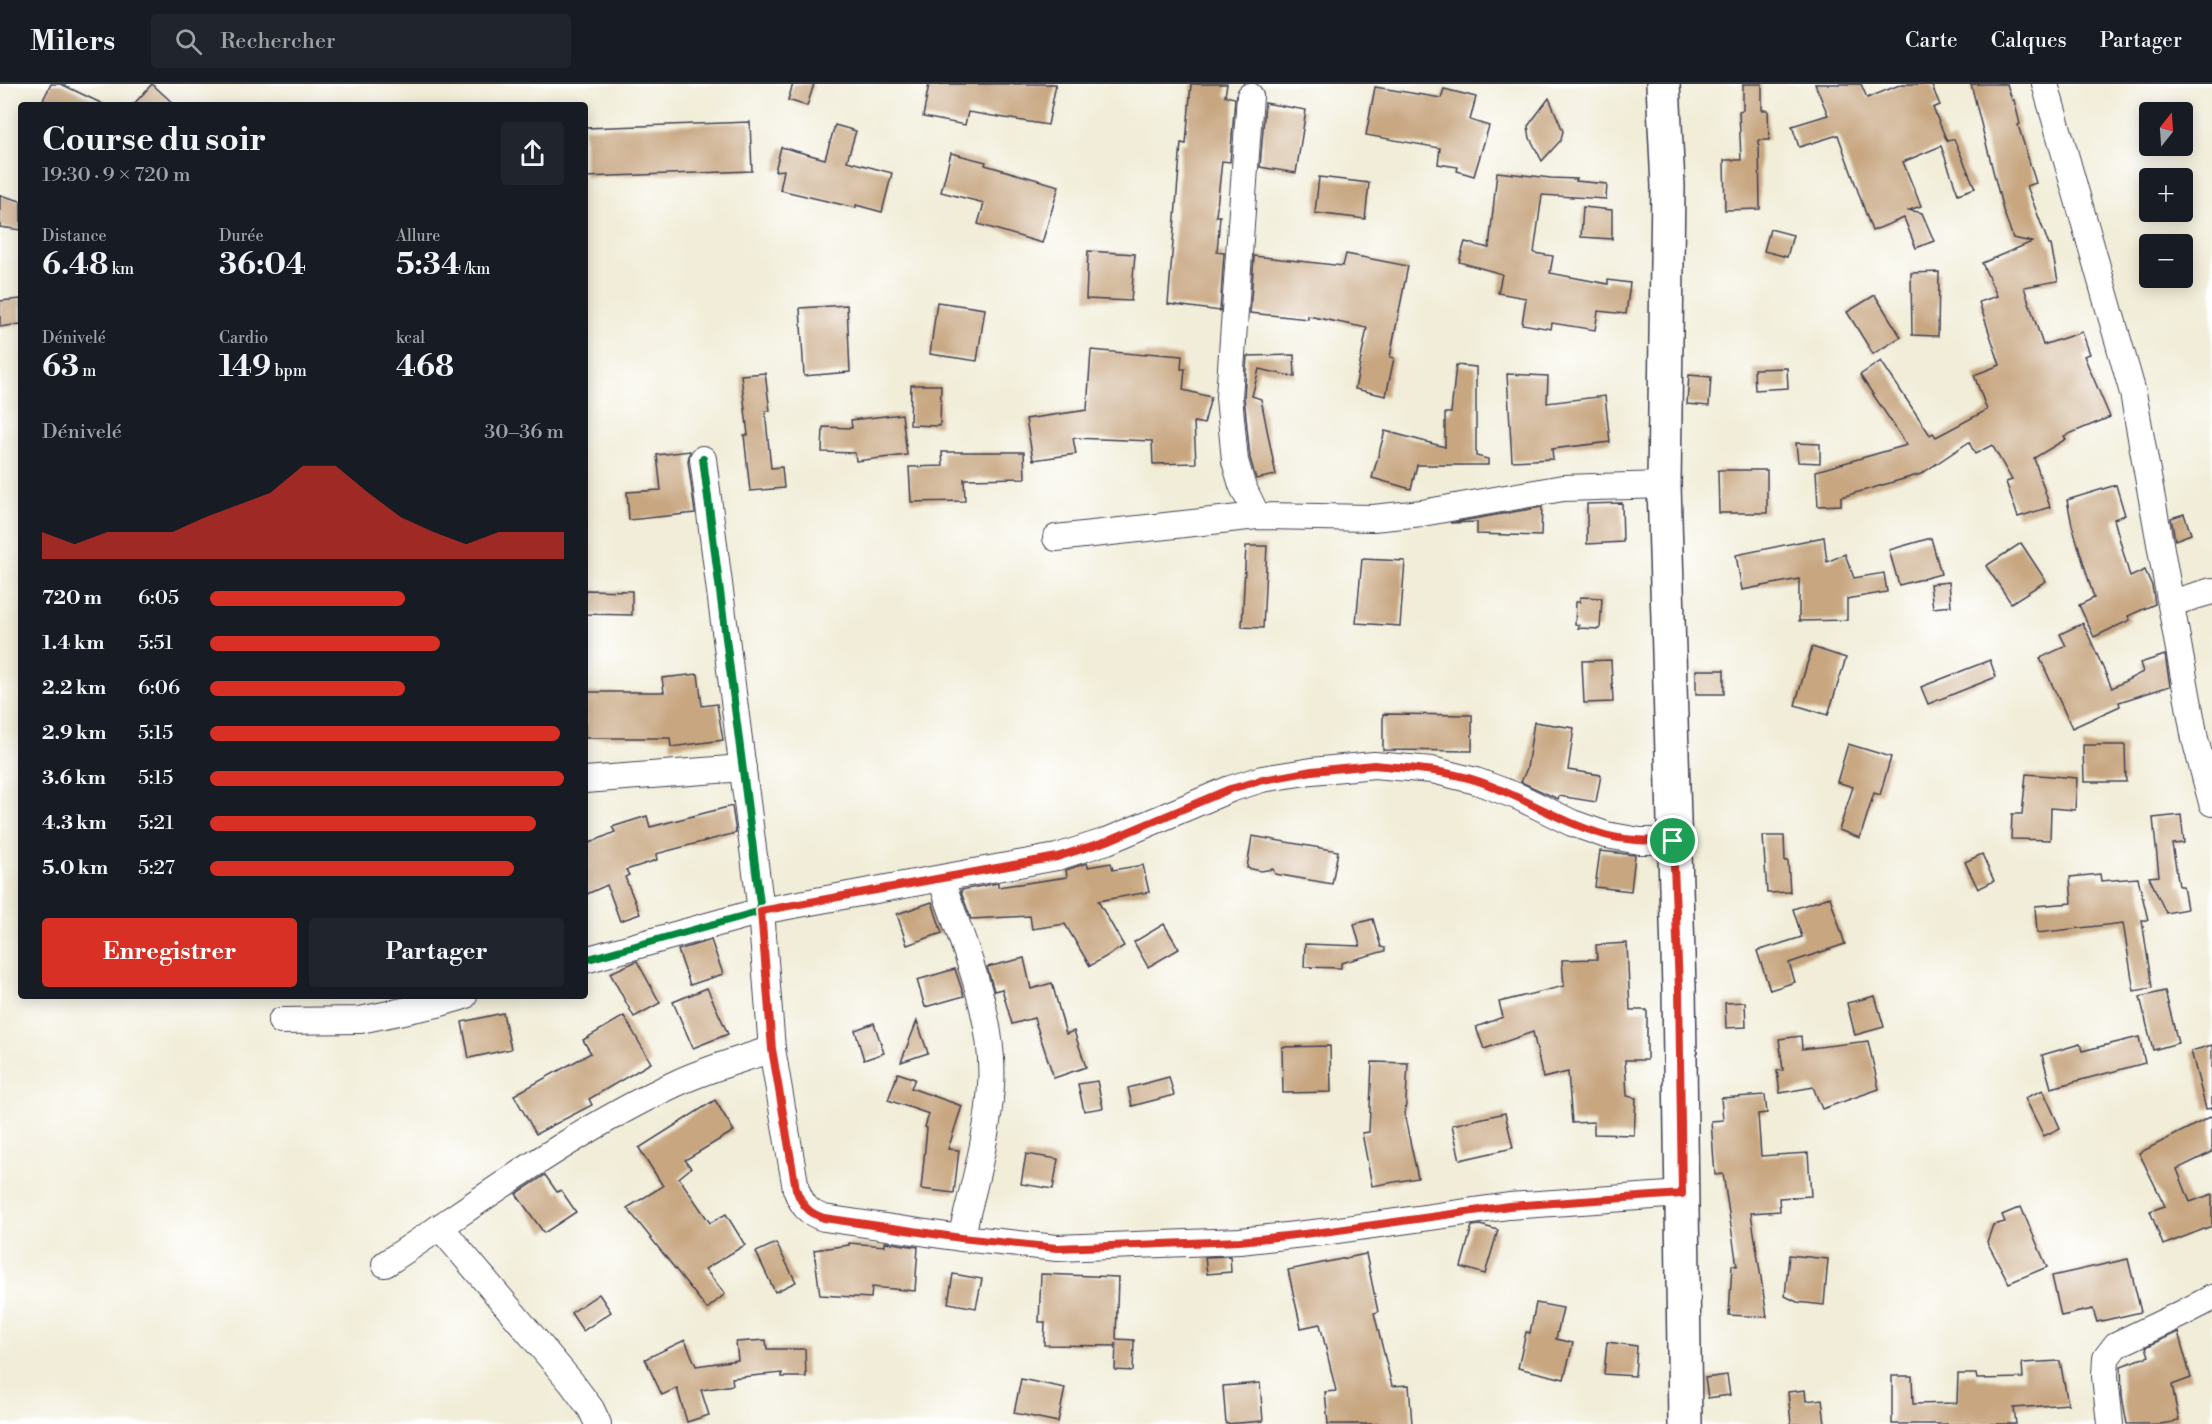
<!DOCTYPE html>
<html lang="fr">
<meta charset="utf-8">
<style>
:root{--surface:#171b24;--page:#20242c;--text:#f1f3f6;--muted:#9ea1a6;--line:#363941;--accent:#d93025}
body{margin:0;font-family:"Libre Bodoni",serif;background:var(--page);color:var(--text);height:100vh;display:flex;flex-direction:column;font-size:22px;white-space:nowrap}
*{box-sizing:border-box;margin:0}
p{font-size:20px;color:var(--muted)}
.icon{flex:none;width:33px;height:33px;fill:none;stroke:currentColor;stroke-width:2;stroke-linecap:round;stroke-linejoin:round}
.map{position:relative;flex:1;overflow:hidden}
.details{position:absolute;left:18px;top:18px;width:570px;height:897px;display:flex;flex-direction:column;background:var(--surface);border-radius:6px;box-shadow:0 3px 15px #0003}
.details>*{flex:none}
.needle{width:39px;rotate:17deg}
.controls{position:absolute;left:2139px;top:18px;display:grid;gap:12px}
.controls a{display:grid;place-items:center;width:54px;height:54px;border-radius:6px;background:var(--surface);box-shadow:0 3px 15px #0003;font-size:30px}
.pin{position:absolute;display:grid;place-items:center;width:51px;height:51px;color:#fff;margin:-26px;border:3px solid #fff;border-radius:50%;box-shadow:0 2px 6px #0007}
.round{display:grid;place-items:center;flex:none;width:63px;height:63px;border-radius:6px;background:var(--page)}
.head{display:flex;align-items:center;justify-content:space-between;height:102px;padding:0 24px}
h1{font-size:33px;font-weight:700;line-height:45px}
.metrics{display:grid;grid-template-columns:repeat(3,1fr);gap:9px;height:102px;padding:6px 24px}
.metrics div{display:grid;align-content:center}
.metrics b{font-size:30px;font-weight:700}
.metrics small{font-size:16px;font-weight:400}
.metrics p{font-size:16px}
.chart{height:168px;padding:12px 24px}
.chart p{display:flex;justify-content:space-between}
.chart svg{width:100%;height:108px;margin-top:6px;fill:var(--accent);opacity:.7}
.action{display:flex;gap:12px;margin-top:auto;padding:12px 24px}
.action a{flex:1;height:69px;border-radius:6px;background:var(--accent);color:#fff;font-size:24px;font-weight:700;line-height:69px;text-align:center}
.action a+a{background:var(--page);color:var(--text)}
ul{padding:0 24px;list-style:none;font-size:20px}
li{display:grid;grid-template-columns:96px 72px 1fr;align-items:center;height:45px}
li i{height:15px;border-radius:8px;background:var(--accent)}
header{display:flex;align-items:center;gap:36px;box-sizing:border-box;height:84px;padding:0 30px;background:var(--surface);border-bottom:2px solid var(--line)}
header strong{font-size:28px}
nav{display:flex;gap:33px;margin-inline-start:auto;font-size:21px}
.search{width:420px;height:54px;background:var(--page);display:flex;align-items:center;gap:15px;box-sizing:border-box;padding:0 21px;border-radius:6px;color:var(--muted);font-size:22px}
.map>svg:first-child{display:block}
.building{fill:#c7a680}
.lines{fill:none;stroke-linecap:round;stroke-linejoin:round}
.minor-casing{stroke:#414053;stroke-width:28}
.secondary-casing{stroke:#414053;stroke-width:36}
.minor{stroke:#fff;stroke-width:26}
.secondary{stroke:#fff;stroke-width:33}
.cycleway-casing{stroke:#fff;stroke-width:11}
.cycleway{stroke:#00873e;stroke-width:8}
.route-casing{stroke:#fff;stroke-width:12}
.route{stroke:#d93025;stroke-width:8}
</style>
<header>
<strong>Milers</strong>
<div class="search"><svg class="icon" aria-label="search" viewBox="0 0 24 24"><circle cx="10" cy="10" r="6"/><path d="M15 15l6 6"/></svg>Rechercher</div>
<nav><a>Carte</a><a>Calques</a><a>Partager</a></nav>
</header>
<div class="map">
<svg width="2212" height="1340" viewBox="0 0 2212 1340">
<rect width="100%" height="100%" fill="#fff"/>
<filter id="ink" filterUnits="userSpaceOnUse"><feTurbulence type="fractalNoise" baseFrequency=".0167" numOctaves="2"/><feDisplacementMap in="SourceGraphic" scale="12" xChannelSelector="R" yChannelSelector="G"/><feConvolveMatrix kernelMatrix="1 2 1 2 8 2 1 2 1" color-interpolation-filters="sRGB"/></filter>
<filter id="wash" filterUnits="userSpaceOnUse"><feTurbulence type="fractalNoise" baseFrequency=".008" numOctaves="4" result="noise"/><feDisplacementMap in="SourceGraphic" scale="24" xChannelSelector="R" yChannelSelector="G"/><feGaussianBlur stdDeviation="1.35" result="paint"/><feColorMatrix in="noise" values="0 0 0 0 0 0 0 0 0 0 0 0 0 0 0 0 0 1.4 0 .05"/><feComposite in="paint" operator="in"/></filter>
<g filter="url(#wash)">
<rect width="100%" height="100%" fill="#f1edd8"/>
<g id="blocks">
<g class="building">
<polygon points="51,0 61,0 105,21 53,21 43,16"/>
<polygon points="152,0 175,21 133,21"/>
<polygon points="793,0 814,0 807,22 788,16"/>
<polygon points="929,0 1056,0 1048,41 968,28 965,41 923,33"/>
<polygon points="1191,0 1227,0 1225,12 1235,14 1230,78 1222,77 1216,132 1220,132 1217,168 1224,169 1220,227 1168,220 1181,59 1186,60"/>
<polygon points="1743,0 1762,0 1762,26 1768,26 1769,56 1759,56 1760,125 1725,126 1724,76 1741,76 1739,27 1743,26"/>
<polygon points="1815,0 1861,0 1867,14 1902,0 1931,0 1940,21 1933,24 1947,57 1954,55 1975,104 1958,110 1941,62 1903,78 1921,122 1909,126 1922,129 1934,157 1916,164 1904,134 1872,147 1838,51 1799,63 1792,42 1828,31"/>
<polygon points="1971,0 2007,0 2012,16 2014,16 2020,40 2018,41 2036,99 2027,102 2049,161 2051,161 2058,197 2024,203 2043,261 2082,248 2090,270 2084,272 2110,333 2064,352 2066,355 2034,374 2050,423 2018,433 2006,398 2012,396 1992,361 1975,370 1969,358 1921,390 1841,413 1841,421 1818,422 1816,387 1907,361 1860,291 1881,277 1930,351 1933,349 1936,353 1987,326 1974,291 2000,281 1979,218 1997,212 1982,179 2032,158 2013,154 2003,126"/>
<polygon points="1375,3 1441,14 1444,5 1476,13 1470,36 1489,42 1474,92 1457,87 1458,83 1438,80 1440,64 1366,51"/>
<polygon points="1549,14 1563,47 1561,56 1542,77 1530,54 1528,42"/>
<polygon points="1265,19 1306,26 1296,89 1260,83"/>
<polygon points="750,38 752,87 585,93 585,44"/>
<polygon points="835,41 856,47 847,77 892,89 882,128 856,121 856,124 780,106 784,86 775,87 781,63 825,75"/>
<polygon points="951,69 986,78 985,81 1059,102 1042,159 978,140 984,119 941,108"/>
<polygon points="1497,88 1551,94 1577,95 1576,97 1607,100 1606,115 1542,111 1534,169 1553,172 1550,189 1608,200 1608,196 1630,199 1626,230 1598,227 1595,246 1552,239 1551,245 1522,240 1526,214 1498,209 1502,190 1459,178 1465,158 1489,164"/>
<polygon points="1319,93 1369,99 1365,135 1315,129"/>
<polygon points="0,111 21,117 21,146 0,143"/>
<polygon points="1583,123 1612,126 1612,155 1581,153"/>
<polygon points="1770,145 1793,151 1787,173 1764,167"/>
<polygon points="1088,167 1135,170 1131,217 1086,215"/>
<polygon points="1346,170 1408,182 1390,273 1394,274 1386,312 1355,305 1367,244 1308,232 1308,235 1250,229 1254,172 1343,182"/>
<polygon points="1939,188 1938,252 1912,251 1911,189"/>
<polygon points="1875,211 1901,253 1873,270 1847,228"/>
<polygon points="21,215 21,240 0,243 0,217"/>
<polygon points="937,218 985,225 977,277 930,270"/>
<polygon points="847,221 850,288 804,292 800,224"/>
<polygon points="1091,266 1146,271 1146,269 1182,272 1181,285 1185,285 1183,306 1211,313 1204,340 1194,338 1196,379 1153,380 1152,357 1073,354 1076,370 1033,376 1026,335 1087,326"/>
<polygon points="1294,271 1295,293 1259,285 1252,312 1261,315 1276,391 1256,395 1250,374 1244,313 1247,272"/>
<polygon points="1456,281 1476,283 1476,372 1488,375 1488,381 1417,381 1411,405 1372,394 1385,347 1445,363 1445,329 1451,329"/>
<polygon points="1787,284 1788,304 1755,306 1754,285"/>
<polygon points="765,289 770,327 765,327 771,384 782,383 784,404 750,407 744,351 748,351 741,291"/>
<polygon points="1507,290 1548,292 1547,319 1605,312 1610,358 1552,365 1553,375 1512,377"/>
<polygon points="1689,291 1711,293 1709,322 1687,320"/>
<polygon points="911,301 941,301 940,342 910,341"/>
<polygon points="902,330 907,371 856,377 855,369 822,368 823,343 852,344 851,336"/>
<polygon points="1796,359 1820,360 1820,379 1798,378"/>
<polygon points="690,367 688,377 695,429 629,436 627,408 661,406 657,371"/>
<polygon points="942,368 1024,368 1025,394 964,395 965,417 911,418 909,383 943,382"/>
<polygon points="1718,386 1767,386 1767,429 1719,429"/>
<polygon points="2116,401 2125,431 2114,435 2130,493 2145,486 2152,502 2155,520 2128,532 2130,536 2094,553 2079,521 2094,514 2072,441 2067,416"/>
<polygon points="1622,419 1623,458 1587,460 1587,420"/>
<polygon points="1542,423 1541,452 1477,450 1477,438 1450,439"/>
<polygon points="2184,430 2191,450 2175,456 2171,434"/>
<polygon points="1824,453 1827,478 1845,470 1854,494 1884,489 1887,508 1847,515 1847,536 1799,537 1799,495 1742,506 1736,471"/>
<polygon points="1931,454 1941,490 1899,501 1889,466"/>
<polygon points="2021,459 2046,497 2011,519 1986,482"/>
<polygon points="1246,462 1267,462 1263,544 1242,543"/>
<polygon points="1362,475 1405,477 1400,542 1356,539"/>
<polygon points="1949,498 1951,522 1933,524 1930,500"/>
<polygon points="585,506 632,507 632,531 585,530"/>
<polygon points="1580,513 1602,514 1600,545 1578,544 1579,541 1575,540 1576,518 1580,518"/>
<polygon points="2083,539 2112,604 2143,588 2140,579 2165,571 2170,602 2119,618 2120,622 2072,644 2040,574 2066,562 2060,550"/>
<polygon points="1812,563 1846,574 1828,631 1795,621"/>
<polygon points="1611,576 1613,618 1584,619 1582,577"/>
<polygon points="1990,576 1996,593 1928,620 1921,603"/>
<rect x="1696" y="586" width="28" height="24"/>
<polygon points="698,590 702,622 717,620 723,656 671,663 670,654 585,654 585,608 664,608 662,594"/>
<polygon points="1383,630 1472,631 1472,667 1383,666"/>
<polygon points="1534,638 1574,644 1568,686 1601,691 1596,718 1559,712 1558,715 1521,698 1527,684"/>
<polygon points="1848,660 1891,673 1880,711 1874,709 1860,754 1839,746 1853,703 1837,698"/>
<polygon points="2083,661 2125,661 2126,698 2084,698"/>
<polygon points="2026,690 2077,694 2075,726 2051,724 2050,756 2011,755 2012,730 2022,730"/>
<polygon points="732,722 736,749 656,770 657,776 626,786 629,791 625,793 640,830 620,837 607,801 585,811 585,761 615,748 612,743 647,732 650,743"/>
<polygon points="2181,731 2184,759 2172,760 2179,802 2183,802 2187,825 2166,829 2149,793 2159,792 2153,734"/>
<polygon points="1252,752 1338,767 1332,800 1275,790 1273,785 1261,787 1247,784"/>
<polygon points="1763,752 1784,752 1785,777 1788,777 1790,808 1767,809"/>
<polygon points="1600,767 1635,771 1631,807 1595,803"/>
<polygon points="1982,770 1994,797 1978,805 1965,778"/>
<polygon points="1087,779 1088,783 1111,779 1113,786 1143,781 1149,808 1098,817 1124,862 1090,882 1065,840 1032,845 1030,832 971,835 961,808 961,806 998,799 998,803 1067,793 1066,786"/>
<polygon points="2100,790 2101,797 2138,794 2148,836 2142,836 2152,904 2134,907 2123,839 2037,849 2035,822 2072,819 2070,793"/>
<polygon points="1830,813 1845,860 1789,879 1795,898 1770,906 1757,867 1802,853 1793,825"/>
<polygon points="932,818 942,849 907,861 897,830"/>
<polygon points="1373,835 1381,863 1385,864 1385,867 1341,879 1341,884 1304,883 1305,860 1360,862 1354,840"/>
<polygon points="1164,840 1179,865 1148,883 1134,858"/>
<polygon points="711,856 723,890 690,901 678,866"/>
<polygon points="1627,859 1630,926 1647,926 1647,976 1625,976 1627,1012 1636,1014 1634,1051 1594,1050 1594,1038 1572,1039 1568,988 1543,994 1533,948 1484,965 1476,943 1503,933 1499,918 1564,902 1562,876 1597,875 1596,861"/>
<polygon points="1024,874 1031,905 1052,899 1066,950 1074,947 1086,983 1054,994 1034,934 1012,940 1002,905 994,907 987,883"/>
<polygon points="637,877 660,919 634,933 610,889"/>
<polygon points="955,885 964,912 925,923 917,896"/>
<polygon points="707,904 728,950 693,964 673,918"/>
<polygon points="2165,907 2178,959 2153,966 2140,913"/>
<polygon points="1875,912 1884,943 1855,951 1847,919"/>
<polygon points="1745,918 1746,943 1726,944 1725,919"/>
<polygon points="503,929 511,965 469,974 462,938"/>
<polygon points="624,932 651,979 589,1015 592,1021 536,1050 514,1011 591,969 583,956"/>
<polygon points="917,937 928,969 901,978"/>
<polygon points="874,939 884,969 864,976 855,946"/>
<polygon points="1801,952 1802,965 1868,957 1879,1005 1822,1025 1813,1003 1780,1009 1777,987 1783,986 1779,955"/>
<polygon points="2139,953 2145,979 2051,1004 2042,971 2080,960 2082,967"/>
<polygon points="2212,961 2212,1024 2206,1025 2191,967"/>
<polygon points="1330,962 1331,1008 1283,1009 1282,963"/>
<polygon points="1372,978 1408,979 1405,1034 1418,1094 1372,1102 1362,1049 1369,1048"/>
<polygon points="898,989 915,995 911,1004 962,1022 948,1065 959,1066 954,1109 921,1105 927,1044 925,1043 929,1030 888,1016"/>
<polygon points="1169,993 1174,1011 1132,1022 1128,1004"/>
<polygon points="1097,997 1103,1024 1084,1027 1078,1000"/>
<polygon points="2043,1006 2060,1044 2044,1052 2025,1014"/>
<polygon points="1765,1011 1767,1029 1758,1030 1761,1072 1808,1069 1811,1112 1779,1114 1780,1127 1751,1129 1767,1233 1729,1231 1732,1181 1737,1182 1723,1090 1715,1091 1711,1037 1723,1036 1721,1014"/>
<polygon points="715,1016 734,1047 685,1076 691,1084 679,1094 710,1139 726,1130 745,1161 705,1185 725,1210 707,1225 627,1124 663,1102 639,1064"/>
<polygon points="1505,1029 1513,1064 1460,1076 1452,1041"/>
<polygon points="2212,1032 2212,1068 2177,1085 2190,1118 2212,1110 2212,1142 2163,1161 2150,1127 2165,1122 2139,1069"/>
<polygon points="1026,1070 1058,1075 1053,1105 1021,1100"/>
<polygon points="545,1091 557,1108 561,1106 576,1128 544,1149 516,1110"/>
<polygon points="2021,1123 2047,1183 2009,1199 1987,1158 1993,1141 2005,1138 2002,1131"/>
<polygon points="1480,1141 1498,1146 1485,1190 1461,1183 1472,1142"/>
<polygon points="885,1158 918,1163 915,1207 872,1203 871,1214 820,1211 814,1166 849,1161 849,1159 885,1162"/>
<polygon points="776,1159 796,1198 775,1208 756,1168"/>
<polygon points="1366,1170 1378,1228 1374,1229 1392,1302 1409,1301 1412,1340 1328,1340 1325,1308 1336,1307 1320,1240 1301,1244 1288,1186"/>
<polygon points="1789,1171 1828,1175 1824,1221 1797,1218 1785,1212"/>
<polygon points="1230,1172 1231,1188 1207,1190 1205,1173"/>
<polygon points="2128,1175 2141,1228 2097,1238 2093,1225 2061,1232 2052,1192"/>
<polygon points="953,1190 982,1195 976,1224 948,1219"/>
<polygon points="1041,1190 1118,1193 1116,1255 1134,1256 1133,1287 1115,1286 1116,1259 1116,1262 1044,1261 1045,1238 1039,1238"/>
<polygon points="599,1210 611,1228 583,1247 571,1229"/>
<polygon points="1536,1219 1563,1224 1556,1255 1573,1259 1564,1295 1518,1284 1526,1248 1530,1249"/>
<polygon points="2178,1248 2191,1294 2172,1301 2179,1337 2160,1340 2127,1340 2122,1312 2121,1282 2149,1272 2146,1263"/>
<polygon points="685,1256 696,1282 738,1276 736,1258 766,1256 767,1265 805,1265 806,1293 782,1293 782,1289 732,1294 733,1301 701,1306 709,1331 687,1338 677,1304 662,1311 645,1275"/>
<polygon points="1607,1258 1637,1262 1635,1292 1604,1290"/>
<polygon points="2060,1277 2068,1320 2014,1324 2016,1340 1892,1340 1892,1292 1912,1292 1913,1320 1957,1319 1958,1290 1976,1290 1977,1295 2023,1294 2022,1279"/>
<polygon points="1727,1291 1730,1311 1708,1314 1705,1294"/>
<polygon points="1021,1295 1065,1304 1058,1338 1014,1329"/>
<polygon points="1260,1299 1263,1337 1226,1340 1223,1302"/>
<polygon points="1805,1306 1806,1317 1822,1315 1825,1340 1791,1340 1788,1308"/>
</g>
</g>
</g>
<g filter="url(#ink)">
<use href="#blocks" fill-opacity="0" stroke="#414053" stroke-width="1.5"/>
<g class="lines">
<defs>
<g id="minor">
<polyline points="2045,0 2133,309 2195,655 2212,719"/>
<polyline points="1250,12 1229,313 1235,377 1242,401 1257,432"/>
<path d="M703 375 761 827 772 965 796 1105C802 1121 808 1129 824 1134L961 1154 1057 1164 1240 1157 1331 1147 1509 1122 1682 1110"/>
<polyline points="1056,454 1257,432 1373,434 1422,429 1563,404 1664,401"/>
<polyline points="2171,519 2212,507"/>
<polyline points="585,696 743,684"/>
<path d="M941 795C962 858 996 934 991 1002 988 1053 973 1104 961 1154"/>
<polyline points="585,876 761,827 1057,773 1107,757 1230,705 1262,695 1312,687 1374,681 1432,686 1476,697 1519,713 1572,739 1606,751 1640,757 1673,757"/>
<polyline points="281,937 360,936 437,920 464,912"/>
<polyline points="440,1143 571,1298 591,1325 598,1340"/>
<path d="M385 1180C479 1118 575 1046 677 999 707 985 740 976 772 965"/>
<polyline points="2110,1340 2105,1292 2106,1274 2116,1261 2181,1230 2212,1214"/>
</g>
<polyline id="secondary" points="1663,0 1668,102 1664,401 1679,904 1685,1340"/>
</defs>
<use href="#minor" class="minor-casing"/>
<use href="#secondary" class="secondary-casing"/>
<use href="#minor" class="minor"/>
<use href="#secondary" class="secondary"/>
<defs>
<g id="cycleway">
<path d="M703 375 761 827 772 965 796 1105C802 1121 808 1129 824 1134L961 1154 1057 1164 1240 1157 1331 1147 1509 1122 1682 1110"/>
<polyline points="585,876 761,827 1057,773 1107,757 1230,705 1262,695 1312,687 1374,681 1432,686 1476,697 1519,713 1572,739 1606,751 1640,757 1673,757"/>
</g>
</defs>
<use href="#cycleway" class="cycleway-casing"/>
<use href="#cycleway" class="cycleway"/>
</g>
</g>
<g class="lines" filter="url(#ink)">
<defs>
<path id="route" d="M1374 681C1409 684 1445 686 1478 697 1522 712 1560 738 1605 751 1627 757 1650 757 1673 757L1679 904 1682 1110 1509 1122 1331 1147 1240 1157 1057 1164 961 1154 824 1134C808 1129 802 1121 796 1105L772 965 761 827 1057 773 1107 757 1230 705 1263 696 1312 687Z"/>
</defs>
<use href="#route" class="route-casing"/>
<use href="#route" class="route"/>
</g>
</svg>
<div class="controls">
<a><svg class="needle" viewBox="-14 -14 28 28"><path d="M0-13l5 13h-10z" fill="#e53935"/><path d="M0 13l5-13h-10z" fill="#9ea1a6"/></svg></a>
<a>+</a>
<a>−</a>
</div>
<div class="pin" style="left:1673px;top:757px;background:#1e9e55"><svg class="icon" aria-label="arrive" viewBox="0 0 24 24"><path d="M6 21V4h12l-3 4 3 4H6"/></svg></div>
<section class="details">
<div class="head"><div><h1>Course du soir</h1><p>19:30 · 9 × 720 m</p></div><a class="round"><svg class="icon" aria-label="share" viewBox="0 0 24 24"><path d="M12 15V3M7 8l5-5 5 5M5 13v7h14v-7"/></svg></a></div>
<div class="metrics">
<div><p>Distance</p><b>6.48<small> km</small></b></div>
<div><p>Durée</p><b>36:04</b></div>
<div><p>Allure</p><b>5:34<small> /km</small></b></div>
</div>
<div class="metrics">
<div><p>Dénivelé</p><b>63<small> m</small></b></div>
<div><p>Cardio</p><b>149<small> bpm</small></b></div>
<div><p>kcal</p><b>468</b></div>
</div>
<div class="chart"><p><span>Dénivelé</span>30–36 m</p>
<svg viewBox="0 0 160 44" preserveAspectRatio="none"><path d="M0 44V33L10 38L20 33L30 33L40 33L50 27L60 22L70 17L80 6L90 6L100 17L110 27L120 33L130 38L140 33L150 33L160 33V44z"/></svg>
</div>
<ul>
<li><b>720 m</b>6:05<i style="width:55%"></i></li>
<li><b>1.4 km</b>5:51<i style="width:65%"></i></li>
<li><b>2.2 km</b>6:06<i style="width:55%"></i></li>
<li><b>2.9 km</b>5:15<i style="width:99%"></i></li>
<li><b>3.6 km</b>5:15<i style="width:100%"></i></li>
<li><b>4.3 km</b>5:21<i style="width:92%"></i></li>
<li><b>5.0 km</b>5:27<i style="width:86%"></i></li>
</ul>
<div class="action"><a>Enregistrer</a><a>Partager</a></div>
</section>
</div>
